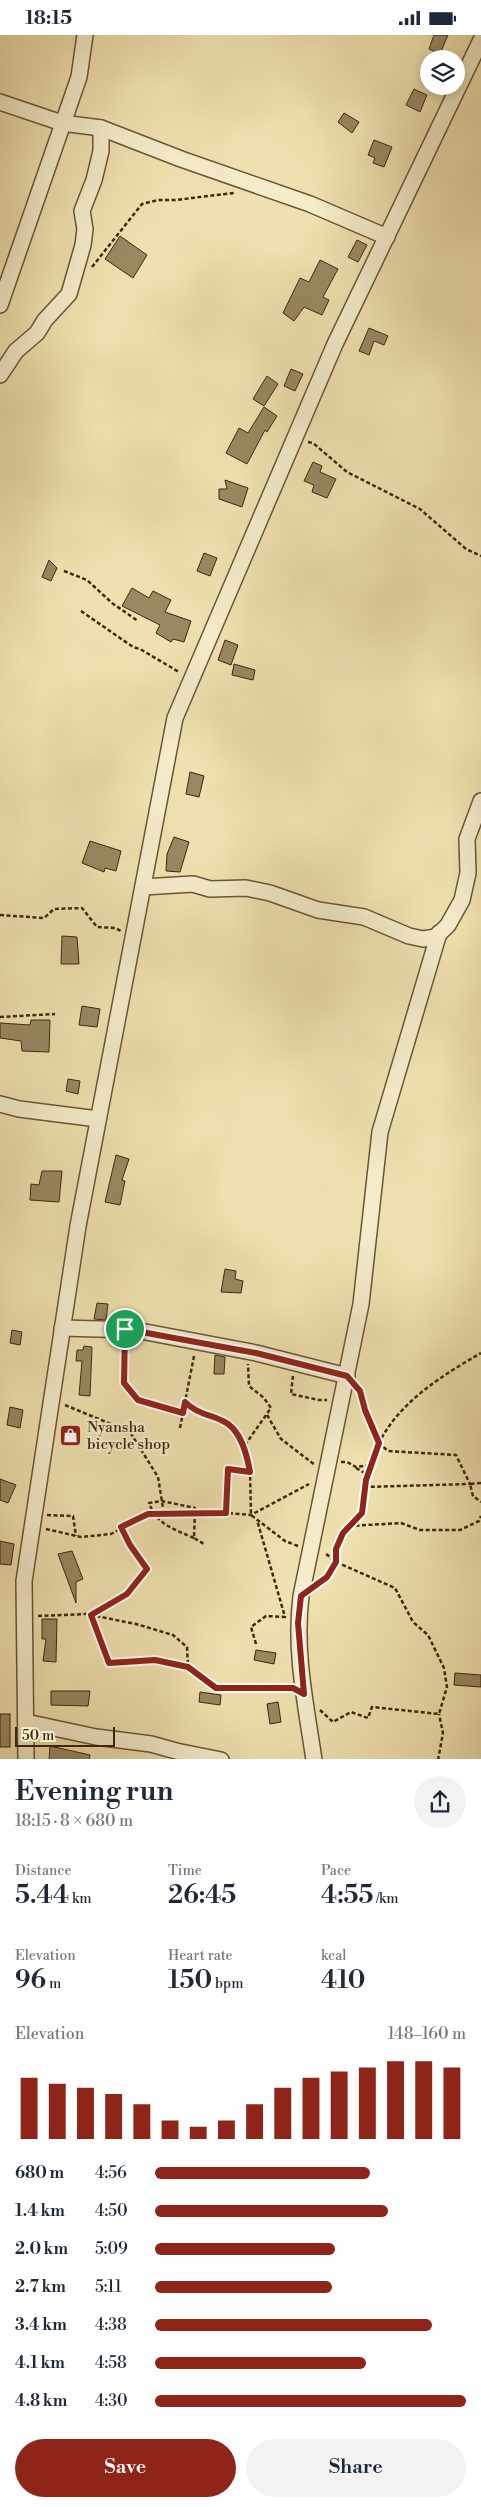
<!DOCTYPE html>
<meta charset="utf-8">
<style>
:root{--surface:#fff;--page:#f2f2f3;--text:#1f2937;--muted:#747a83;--accent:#8f2418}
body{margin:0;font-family:"Libre Bodoni",serif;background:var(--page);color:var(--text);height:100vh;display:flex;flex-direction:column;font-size:19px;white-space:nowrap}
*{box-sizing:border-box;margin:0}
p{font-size:16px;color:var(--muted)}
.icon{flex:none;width:28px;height:28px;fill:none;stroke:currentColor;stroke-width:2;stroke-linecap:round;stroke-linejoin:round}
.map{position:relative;height:1724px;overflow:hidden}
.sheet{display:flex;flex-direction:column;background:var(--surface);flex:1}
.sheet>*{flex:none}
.buttons{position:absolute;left:420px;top:15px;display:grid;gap:10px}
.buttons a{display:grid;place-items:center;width:45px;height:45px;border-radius:50%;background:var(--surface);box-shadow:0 2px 8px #0003;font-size:25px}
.scale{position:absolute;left:15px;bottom:12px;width:100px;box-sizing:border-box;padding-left:5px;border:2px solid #3c280d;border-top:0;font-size:14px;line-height:18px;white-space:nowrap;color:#3c280d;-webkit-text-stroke:4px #f5eccb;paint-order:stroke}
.pin{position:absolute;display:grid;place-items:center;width:42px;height:42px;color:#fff;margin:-21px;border:2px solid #fff;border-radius:50%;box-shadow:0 1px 5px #0007}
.round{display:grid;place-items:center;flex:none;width:52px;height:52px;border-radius:26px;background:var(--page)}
.overview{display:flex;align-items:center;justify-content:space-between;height:85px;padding:0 15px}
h1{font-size:28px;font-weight:600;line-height:38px}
.metrics{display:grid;grid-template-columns:repeat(3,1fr);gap:8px;height:85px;padding:5px 15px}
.metrics div{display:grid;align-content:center}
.metrics b{font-size:25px;font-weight:600}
.metrics small{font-size:14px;font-weight:400}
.metrics p{font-size:14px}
.chart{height:140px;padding:10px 15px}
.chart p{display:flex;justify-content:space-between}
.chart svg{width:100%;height:90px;margin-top:5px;stroke:var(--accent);stroke-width:6}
.action{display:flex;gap:10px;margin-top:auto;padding:10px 15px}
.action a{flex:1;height:58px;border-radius:30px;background:var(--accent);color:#fff;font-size:20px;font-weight:600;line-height:58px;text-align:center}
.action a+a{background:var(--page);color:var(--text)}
ul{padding:0 15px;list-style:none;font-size:16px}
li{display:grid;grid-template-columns:80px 60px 1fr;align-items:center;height:38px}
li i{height:12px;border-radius:6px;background:var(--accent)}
.status{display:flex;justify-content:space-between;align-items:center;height:35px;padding:0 25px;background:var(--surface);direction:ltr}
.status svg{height:14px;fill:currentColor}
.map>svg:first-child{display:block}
.building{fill:#998861;stroke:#3c280d}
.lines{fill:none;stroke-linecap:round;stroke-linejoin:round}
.minor-casing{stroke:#695636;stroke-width:18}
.path{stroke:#3c280d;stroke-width:2.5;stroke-dasharray:4 2.5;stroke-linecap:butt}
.minor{stroke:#f5eccb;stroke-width:15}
.route-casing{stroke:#fff;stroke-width:10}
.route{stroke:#8f2418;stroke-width:6}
.labels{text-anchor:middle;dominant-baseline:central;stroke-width:4.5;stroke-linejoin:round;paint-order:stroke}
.poi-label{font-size:15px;fill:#3c280d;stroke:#f5eccb;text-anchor:start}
</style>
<div class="status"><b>18:15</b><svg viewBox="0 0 49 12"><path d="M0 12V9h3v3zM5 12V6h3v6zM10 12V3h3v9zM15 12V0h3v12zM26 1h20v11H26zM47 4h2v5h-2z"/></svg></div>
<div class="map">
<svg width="481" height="1725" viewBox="0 0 481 1725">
<rect width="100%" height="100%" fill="#efe1af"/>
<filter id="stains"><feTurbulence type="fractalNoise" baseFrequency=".004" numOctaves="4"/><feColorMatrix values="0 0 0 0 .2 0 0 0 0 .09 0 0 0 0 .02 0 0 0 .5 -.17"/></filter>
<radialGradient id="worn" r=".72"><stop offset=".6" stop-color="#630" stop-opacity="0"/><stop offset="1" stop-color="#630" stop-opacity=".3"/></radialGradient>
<g class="building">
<polygon points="434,0 448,0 440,19 429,14"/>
<polygon points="414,54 427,60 420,77 406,70"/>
<polygon points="344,78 359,87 352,98 338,87"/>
<polygon points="374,105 392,112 384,132 373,128 375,123 368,120"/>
<polygon points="120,201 147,220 133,243 105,224"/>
<polygon points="357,205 367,210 358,227 348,222"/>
<polygon points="320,225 338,234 323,262 329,265 322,280 304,272 294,286 283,278 300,243 309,247"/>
<polygon points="369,293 388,301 384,310 374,306 369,320 359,316"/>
<polygon points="291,334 303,339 295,356 284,351"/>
<polygon points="267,341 278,349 264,371 253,364"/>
<polygon points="264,372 277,381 267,397 265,395 247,429 226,418 239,393 248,398"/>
<polygon points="313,427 322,431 320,437 336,444 327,463 312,457 314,450 304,446"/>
<polygon points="225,445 248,453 242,472 219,464 219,454 227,454"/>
<polygon points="204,518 217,523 210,541 197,536"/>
<polygon points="49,525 57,533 51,546 42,542"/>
<polygon points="132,553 149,563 153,556 171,565 165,577 191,586 184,607 173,604 171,607 156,598 160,590 122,571"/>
<polygon points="225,605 238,610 231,630 218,625"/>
<polygon points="234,629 255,635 253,645 232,640"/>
<polygon points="190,737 204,741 199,762 186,759"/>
<polygon points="174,802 189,807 180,837 166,836 167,819"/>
<polygon points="90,806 121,816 116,836 105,833 104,837 82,828"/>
<polygon points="62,901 77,902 79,929 61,929"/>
<polygon points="82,971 100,974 97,992 79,990"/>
<polygon points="31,985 50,985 49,1017 22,1016 21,1006 0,1003 0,988 30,990"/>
<polygon points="68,1044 80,1046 78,1059 66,1056"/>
<polygon points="116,1120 129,1124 122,1145 125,1146 120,1170 105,1167"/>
<polygon points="42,1136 62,1136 59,1167 30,1165 31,1149 39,1150"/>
<polygon points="225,1234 236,1236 235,1244 243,1246 241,1258 221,1257"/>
<polygon points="97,1268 108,1269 106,1285 94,1284"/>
<polygon points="12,1295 22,1297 20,1310 10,1308"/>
<polygon points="84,1311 92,1312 90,1361 79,1360 82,1326 76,1326 77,1315 83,1315"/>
<polygon points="215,1320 225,1322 224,1339 214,1339"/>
<polygon points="10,1372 23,1375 20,1393 7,1390"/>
<polygon points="0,1444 16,1450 8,1468 0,1465"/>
<polygon points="0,1506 14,1509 11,1530 0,1529"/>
<polygon points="72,1516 83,1544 76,1547 76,1568 58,1519"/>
<polygon points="42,1584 57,1584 56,1627 43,1626 46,1604 42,1604"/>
<polygon points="256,1615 276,1618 274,1629 254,1625"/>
<polygon points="455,1638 481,1640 481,1652 454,1650"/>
<polygon points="51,1656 90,1656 88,1671 51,1670"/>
<polygon points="200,1657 221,1660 220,1670 199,1667"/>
<polygon points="278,1667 281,1687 270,1689 267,1669"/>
<rect x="0" y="1679" width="10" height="33"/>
<polygon points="50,1711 90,1720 89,1725 49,1725"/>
</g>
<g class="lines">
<defs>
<g id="minor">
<polyline points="0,67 62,88 101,93 181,124 310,169 387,202"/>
<polyline points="0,270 79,42 85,0"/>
<polyline points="0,340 16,316 37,298 45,285 69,259 83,210 85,194 82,176 94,145 101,116 101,93"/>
<polyline points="143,852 193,849 210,854 246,853 270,858 318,875 364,882 409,901 423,904 436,902 448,890 462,865 468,838 467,804 481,766"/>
<polyline points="0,1069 19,1074 98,1084"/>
<polyline points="62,1293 135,1295 256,1318 347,1341"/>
<polyline points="26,1687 96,1702 151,1709 176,1716 221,1725"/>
<polyline points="26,1725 24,1546 78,1191 175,683 335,309 481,5"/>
<path d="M314 1725C306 1670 294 1616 301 1561L361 1269 380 1097 439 898"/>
</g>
</defs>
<use href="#minor" class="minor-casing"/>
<g class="path">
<polyline points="92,232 142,169 158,165 175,165 234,158"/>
<polyline points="308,407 313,408 347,437 420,474 466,514 481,521"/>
<polyline points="64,536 87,545 112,568 138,586"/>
<polyline points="81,576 133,612 140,614 179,637"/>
<polyline points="0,880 44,883 54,874 82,873 97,892 115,893 121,896"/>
<polyline points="0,982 55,979"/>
<polyline points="125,1308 124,1347 138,1365 183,1378"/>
<path d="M194 1321 185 1367C197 1379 209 1379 223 1386 242 1394 247 1420 250 1437"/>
<polyline points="293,1341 291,1359 319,1365 327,1365"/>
<polyline points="358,1353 379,1408 388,1416 456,1420 470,1449 366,1452"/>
<polyline points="65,1370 130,1397 158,1442 164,1479"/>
<polyline points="267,1380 281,1404 315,1430"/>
<polyline points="180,1393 185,1367"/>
<polyline points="245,1410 271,1373 264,1363 249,1351 248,1329"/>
<polyline points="341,1427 347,1427 356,1432 370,1430"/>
<polyline points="356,1433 368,1440"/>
<polyline points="481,1448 470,1449 473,1461 481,1467"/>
<polyline points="47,1480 73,1481 76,1501"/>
<polyline points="349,1491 401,1488 420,1495 460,1495 479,1486 481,1481"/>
<polyline points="121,1492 130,1510 147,1534 127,1559 91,1580 109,1628 155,1625 188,1632"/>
<polyline points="46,1494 81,1502 111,1499 148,1479 226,1478"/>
<path d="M194 1503C174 1494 157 1490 149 1468L162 1466 195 1473 194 1503 204 1509"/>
<polyline points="298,1511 285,1506 251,1480 250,1437 228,1434 226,1478 251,1480 309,1449"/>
<path d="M319 1548C342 1533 331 1518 343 1499 348 1491 360 1484 362 1475 365 1465 364 1455 366 1445 368 1433 374 1419 379 1408 399 1367 443 1340 481 1318"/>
<polyline points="38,1581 86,1579 136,1589 173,1600 187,1612 188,1632 216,1653 290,1653"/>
<polyline points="256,1609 251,1592 266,1581 285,1582 257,1485"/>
<polyline points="320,1675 333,1687 351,1677 368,1683 372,1672 439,1679 447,1652 444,1633 428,1600 413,1587 395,1553 336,1527 325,1518"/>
<polyline points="438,1725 443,1698 439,1679"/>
</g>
<use href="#minor" class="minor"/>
</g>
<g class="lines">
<defs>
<path id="route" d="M125 1294 256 1318 347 1341 360 1356 365 1375 379 1408 366 1445 362 1478 343 1498 336 1514V1527L327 1542 301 1561 298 1588 304 1659 293 1653H216L188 1632 155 1625 109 1628 91 1580 127 1559 147 1534 130 1510 121 1492 148 1479 226 1478 228 1434 250 1437C247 1420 241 1394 223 1386 209 1379 197 1379 185 1367L183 1378 138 1365 124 1348Z"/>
</defs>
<use href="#route" class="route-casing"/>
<use href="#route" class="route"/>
</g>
<defs>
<symbol id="shop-square" viewBox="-11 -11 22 22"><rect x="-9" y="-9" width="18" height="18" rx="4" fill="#8f2418" stroke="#f5eccb"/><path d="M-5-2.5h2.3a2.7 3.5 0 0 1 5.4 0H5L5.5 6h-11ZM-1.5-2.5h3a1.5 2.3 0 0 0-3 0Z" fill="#fff"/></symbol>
</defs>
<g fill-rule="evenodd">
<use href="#shop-square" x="58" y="1388" width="25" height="25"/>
</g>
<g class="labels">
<g class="poi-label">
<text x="87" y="1392">Nyansha<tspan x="87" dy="17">bicycle shop</tspan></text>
</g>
</g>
<rect width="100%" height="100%" filter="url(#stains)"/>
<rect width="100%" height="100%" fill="url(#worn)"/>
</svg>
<div class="buttons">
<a><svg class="icon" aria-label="layers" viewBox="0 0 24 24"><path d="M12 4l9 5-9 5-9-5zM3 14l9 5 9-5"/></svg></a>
</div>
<div class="scale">50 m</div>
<div class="pin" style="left:125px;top:1294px;background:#1e9e55"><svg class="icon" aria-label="arrive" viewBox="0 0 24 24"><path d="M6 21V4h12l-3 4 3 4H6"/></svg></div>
</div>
<section class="sheet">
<div class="overview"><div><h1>Evening run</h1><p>18:15 · 8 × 680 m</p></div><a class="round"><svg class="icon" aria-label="share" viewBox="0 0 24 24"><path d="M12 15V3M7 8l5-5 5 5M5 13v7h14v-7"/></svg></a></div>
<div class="metrics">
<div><p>Distance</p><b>5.44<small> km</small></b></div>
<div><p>Time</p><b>26:45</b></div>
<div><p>Pace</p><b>4:55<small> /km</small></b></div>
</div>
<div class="metrics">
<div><p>Elevation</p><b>96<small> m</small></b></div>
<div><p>Heart rate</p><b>150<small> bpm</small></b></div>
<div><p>kcal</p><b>410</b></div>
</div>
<div class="chart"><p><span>Elevation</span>148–160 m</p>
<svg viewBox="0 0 160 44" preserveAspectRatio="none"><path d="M5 44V14M15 44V17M25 44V19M35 44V22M45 44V27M55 44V35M65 44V38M75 44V35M85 44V27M95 44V19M105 44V14M115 44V11M125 44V9M135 44V6M145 44V6M155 44V9"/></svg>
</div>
<ul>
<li><b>680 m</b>4:56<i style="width:69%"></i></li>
<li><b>1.4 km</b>4:50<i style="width:75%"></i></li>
<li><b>2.0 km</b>5:09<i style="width:58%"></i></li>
<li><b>2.7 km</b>5:11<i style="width:57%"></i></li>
<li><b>3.4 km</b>4:38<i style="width:89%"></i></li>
<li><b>4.1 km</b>4:58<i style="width:68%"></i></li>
<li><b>4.8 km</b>4:30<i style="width:100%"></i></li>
</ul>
<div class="action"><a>Save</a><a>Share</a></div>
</section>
